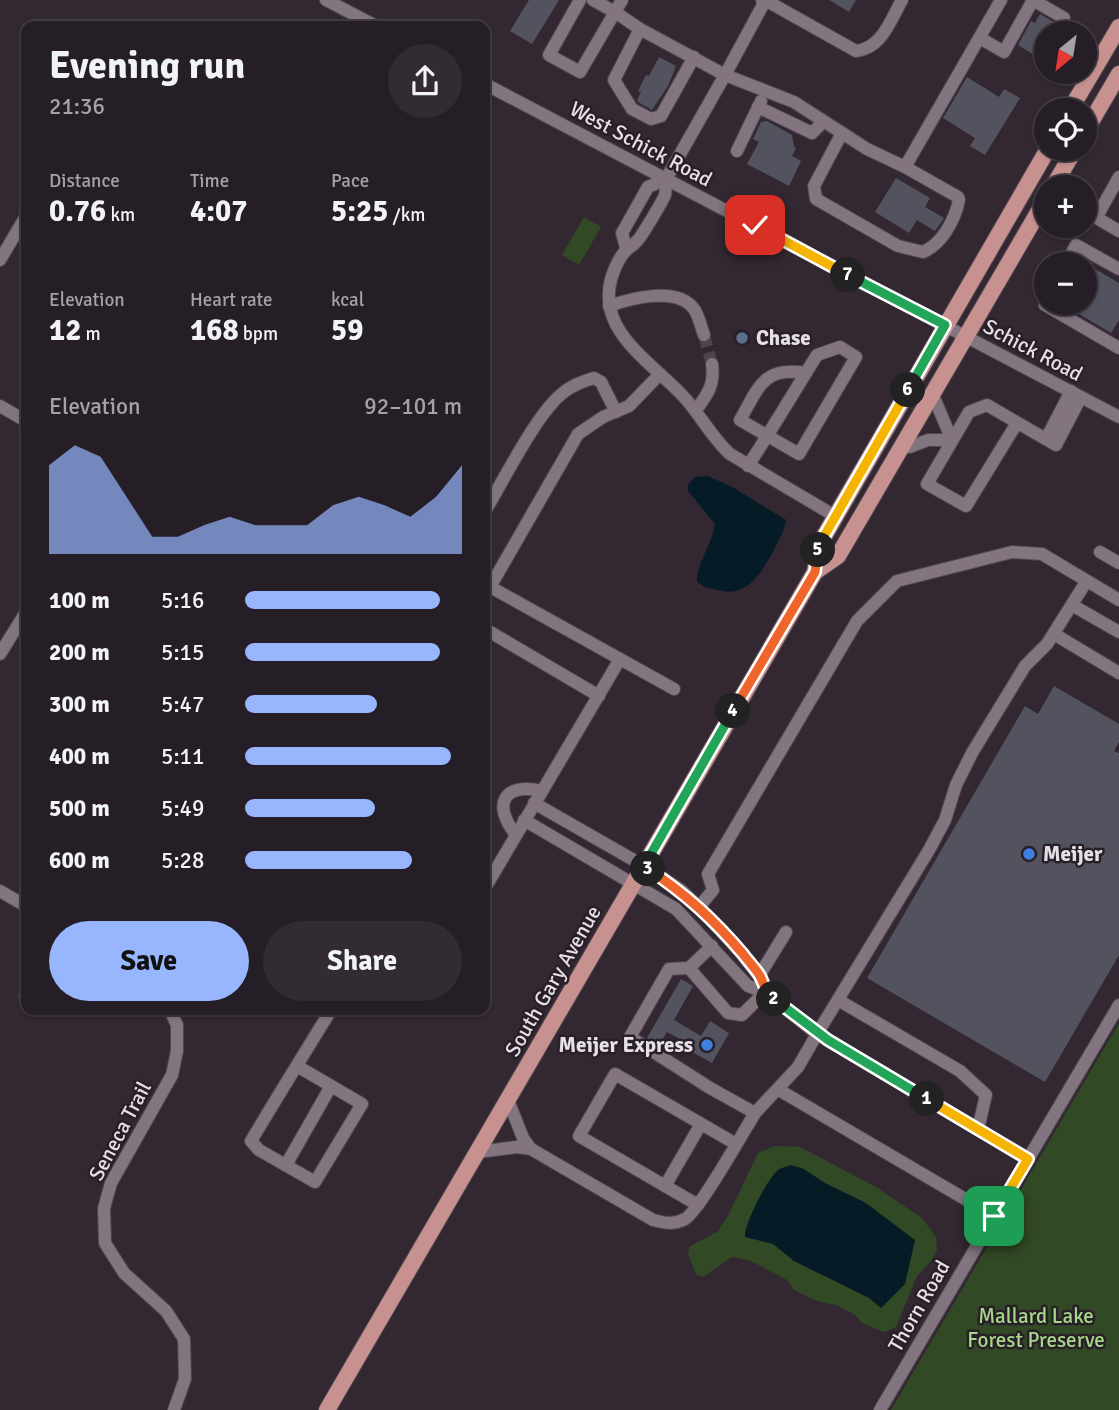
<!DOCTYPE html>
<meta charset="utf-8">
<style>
:root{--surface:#261e26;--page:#322b32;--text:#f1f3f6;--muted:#a4a2a7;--line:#423c43;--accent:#97b6fd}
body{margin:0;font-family:Signika,sans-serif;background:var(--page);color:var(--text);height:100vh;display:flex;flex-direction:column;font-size:26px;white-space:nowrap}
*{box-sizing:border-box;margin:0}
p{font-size:23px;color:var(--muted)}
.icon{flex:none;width:38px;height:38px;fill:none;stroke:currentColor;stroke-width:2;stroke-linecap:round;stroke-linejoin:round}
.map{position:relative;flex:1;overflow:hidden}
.sheet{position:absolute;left:21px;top:21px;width:469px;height:994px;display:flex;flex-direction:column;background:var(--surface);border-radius:14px;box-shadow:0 2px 5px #0004,0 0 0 2px var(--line)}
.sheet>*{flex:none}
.needle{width:46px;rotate:210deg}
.fabs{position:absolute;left:1034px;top:21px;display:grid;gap:14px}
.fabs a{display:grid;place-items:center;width:63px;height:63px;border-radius:50%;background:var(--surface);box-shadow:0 2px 5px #0004,0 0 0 2px var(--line);font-size:35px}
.pin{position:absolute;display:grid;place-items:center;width:60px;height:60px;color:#fff;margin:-30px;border-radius:14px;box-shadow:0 4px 10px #0006}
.km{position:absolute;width:35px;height:35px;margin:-18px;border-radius:50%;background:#222;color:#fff;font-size:19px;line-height:35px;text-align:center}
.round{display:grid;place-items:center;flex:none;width:74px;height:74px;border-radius:37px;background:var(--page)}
.summary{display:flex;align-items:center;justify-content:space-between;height:119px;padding:0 28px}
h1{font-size:38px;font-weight:800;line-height:52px}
.figures{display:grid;grid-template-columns:repeat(3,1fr);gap:10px;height:119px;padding:7px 28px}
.figures div{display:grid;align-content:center}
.figures b{font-size:30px;font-weight:800}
.figures small{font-size:19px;font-weight:400}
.figures p{font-size:19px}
.chart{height:196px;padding:14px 28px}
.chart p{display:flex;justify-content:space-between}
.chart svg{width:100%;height:126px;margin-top:7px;fill:var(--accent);opacity:.7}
.action{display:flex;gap:14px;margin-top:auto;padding:14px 28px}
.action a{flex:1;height:80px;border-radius:42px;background:var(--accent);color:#111;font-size:28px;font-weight:800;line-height:80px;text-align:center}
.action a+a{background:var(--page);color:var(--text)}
ul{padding:0 28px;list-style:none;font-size:23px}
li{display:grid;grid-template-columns:112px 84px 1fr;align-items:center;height:52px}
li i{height:18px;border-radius:9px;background:var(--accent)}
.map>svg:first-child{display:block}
.green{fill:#324925}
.water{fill:#051c26}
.building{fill:#53525f}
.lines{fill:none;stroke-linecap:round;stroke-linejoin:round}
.minor-tunnel{stroke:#4e434d;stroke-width:12;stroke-dasharray:12 6;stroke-linecap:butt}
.minor-casing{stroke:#4f474e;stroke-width:14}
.major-casing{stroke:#4f474e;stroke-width:18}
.minor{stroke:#827580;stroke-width:12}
.major{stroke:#c79190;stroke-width:16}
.split-1-casing{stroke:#fff;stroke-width:14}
.split-2-casing{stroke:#fff;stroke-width:14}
.split-3-casing{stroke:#fff;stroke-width:14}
.split-4-casing{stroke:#fff;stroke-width:14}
.split-5-casing{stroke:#fff;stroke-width:14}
.split-6-casing{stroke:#fff;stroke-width:14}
.split-7-casing{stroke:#fff;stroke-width:14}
.split-8-casing{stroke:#fff;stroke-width:14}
.split-1{stroke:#f5b400;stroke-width:9}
.split-2{stroke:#22a559;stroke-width:9}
.split-3{stroke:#f0652b;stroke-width:9}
.split-4{stroke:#22a559;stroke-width:9}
.split-5{stroke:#f0652b;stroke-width:9}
.split-6{stroke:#f5b400;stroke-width:9}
.split-7{stroke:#22a559;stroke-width:9}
.split-8{stroke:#f5b400;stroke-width:9}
.service-dot{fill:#5c6f8a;stroke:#291f28;stroke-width:2.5}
.shop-dot{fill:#3f7fe0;stroke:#291f28;stroke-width:2.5}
.labels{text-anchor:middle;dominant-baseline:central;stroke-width:5;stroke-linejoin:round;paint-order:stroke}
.street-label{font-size:21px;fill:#e6dfe5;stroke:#291f28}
.poi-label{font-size:21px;font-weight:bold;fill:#e6dfe5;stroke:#291f28;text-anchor:start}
.park-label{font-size:21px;fill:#a5d889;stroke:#291f28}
</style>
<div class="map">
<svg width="1119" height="1410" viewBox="0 0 1119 1410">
<rect width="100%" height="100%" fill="#332832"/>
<g class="green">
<polygon points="584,217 601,227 579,265 562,255"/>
<polygon points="1119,1023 1119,1410 891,1410"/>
<polygon points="775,1146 800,1147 876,1187 922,1218 936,1237 937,1250 931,1261 917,1276 896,1327 884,1332 862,1323 855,1315 836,1305 820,1302 806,1296 794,1290 787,1280 751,1261 732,1257 703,1277 696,1274 688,1254 690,1246 717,1232 728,1216 758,1153"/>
</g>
<g class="water">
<path d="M708 476 734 488 786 520C784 531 779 540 774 550 762 571 749 596 722 591 712 589 705 588 697 582 697 562 712 545 715 524L688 491V485L695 477Z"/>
<path d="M791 1165 804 1169 825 1183 866 1203 915 1240 905 1284 881 1308 869 1298 794 1261 773 1244 745 1237C744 1224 766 1182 776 1172 779 1168 786 1167 791 1165Z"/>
</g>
<g class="building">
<polygon points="529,0 559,0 532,44 510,31"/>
<polygon points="829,0 856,0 849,12"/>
<polygon points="1040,14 1059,25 1054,33 1046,33 1046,45 1039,58 1018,45 1031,21 1035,23"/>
<polygon points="659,57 676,66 668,86 652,110 638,102 637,100 641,92 638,91 646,75 649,76"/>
<polygon points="967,77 999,97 1004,89 1020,98 985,155 970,146 975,138 943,118"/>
<polygon points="767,121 792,135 794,147 796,148 792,156 801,161 789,186 747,164 759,142 753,139 761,122"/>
<polygon points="896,178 930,198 925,207 944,218 935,231 917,220 909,233 875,212"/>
<polygon points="1085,263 1119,283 1119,320 1111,333 1061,303 1085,303"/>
<polygon points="1054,686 1119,724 1119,742 1114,751 1119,753 1119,955 1045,1082 867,978 1025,706 1038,714"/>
<polygon points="681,979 693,986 674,1020 701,1036 710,1021 729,1033 712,1063 692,1052 695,1047 667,1032 659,1045 647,1038"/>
</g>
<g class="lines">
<polyline class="minor-tunnel" points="704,335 712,364"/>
<defs>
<g id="minor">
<polyline points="326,0 376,26"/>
<polyline points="580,0 549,55 580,72 615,12 593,0"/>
<polyline points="622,0 615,12 640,29 725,75 765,1 762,0"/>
<path d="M765 0 856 51C882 48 890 21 902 0"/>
<polyline points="1033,0 1064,18"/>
<polyline points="640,29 614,80 632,109 651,119 661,116 694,57"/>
<polyline points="980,38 1004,52 1033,0"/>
<polyline points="485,84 1119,417"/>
<polyline points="758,107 812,133 823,122"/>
<path d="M842 133 814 186 816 199 898 246 923 252C942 244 955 220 959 200L958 197 905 167"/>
<polyline points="737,151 761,101"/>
<polyline points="1085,211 1119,231"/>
<polyline points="1096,218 1119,177"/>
<polyline points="626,248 622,233 648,187 666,179"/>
<polyline points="0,260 26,216"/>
<polyline points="1066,264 1076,245 1119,269"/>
<polyline points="1046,302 1045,305 1119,348"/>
<path d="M609 306C632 298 678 286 694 309 699 316 701 327 704 335"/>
<polyline points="0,406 26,421"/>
<path d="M696 410C708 394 715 384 712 364"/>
<polyline points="1017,423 966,506 927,484 969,412 987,405 1056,445 1081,397"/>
<polyline points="1046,439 1071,391"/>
<polyline points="901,447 910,447 928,440 952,440 932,393"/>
<path d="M748 466C772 429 794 392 817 355L840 347 856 357 799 454 740 420C759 387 763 366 806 373"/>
<path d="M485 511C504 480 537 412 564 392 573 385 583 381 594 378L601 382 616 412"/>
<path d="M835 516 730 454C711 437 700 414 683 396 646 357 584 323 619 260 626 247 629 250 637 241 642 236 662 202 665 195 666 190 666 184 666 179L725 75 794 102 867 149 905 167 1001 0"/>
<polyline points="1100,552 1119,563"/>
<polyline points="485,584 674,689"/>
<polyline points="490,587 578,434 603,417 629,406 660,374"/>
<polyline points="1072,605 1119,632"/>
<polyline points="485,629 599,696"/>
<polyline points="1054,634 1119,673"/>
<polyline points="0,654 26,612"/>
<polyline points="534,803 644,866 681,890 699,907 742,954 759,976 765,992"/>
<polyline points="524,820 676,909 748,986 765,992 817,1034 929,850 945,820 956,785 972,753 1025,666 1047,644 1086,582"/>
<path d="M516 835C492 805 503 782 542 791"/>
<polyline points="485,888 620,659"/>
<polyline points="0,891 26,906"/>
<polyline points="699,907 713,890 708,874 857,621 897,581 1012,552 1042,554 1119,600"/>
<polyline points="712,946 689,968 669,969 630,1037 710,1088 755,1113 798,1067 817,1034 1028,1159"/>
<polyline points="689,968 728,1013 742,1015 765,992"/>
<polyline points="759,976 786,932"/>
<polyline points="25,996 26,994"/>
<polyline points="838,1000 960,1071 986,1095 978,1129"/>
<polyline points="170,1010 177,1025 177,1051 172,1075 111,1183 104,1208 105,1243 124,1273 166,1311 184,1339 185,1379 174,1410"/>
<path d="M297 1066 362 1104 315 1182 259 1150 251 1141C277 1097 304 1054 331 1010"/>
<polyline points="779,1090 994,1216"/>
<polyline points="508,1100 523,1138 531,1149"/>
<path d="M478 1152 517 1147 531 1149 653 1220C664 1223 674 1225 685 1219 699 1211 744 1131 755 1113"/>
<polyline points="286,1165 331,1086"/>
<polyline points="665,1186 701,1124"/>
<polyline points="698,1205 579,1136 615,1074 736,1144"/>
<polyline points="880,1410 1119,1005"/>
</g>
<g id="major">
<polyline points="1070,110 1119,27"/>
<polyline points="1085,132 1119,74"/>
<polyline points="1053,187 1075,149"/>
<polyline points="815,572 838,556 1046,199"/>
<polyline points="327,1410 815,572 819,545 1048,149"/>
</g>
</defs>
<use href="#minor" class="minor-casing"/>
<use href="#major" class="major-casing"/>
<use href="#minor" class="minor"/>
<use href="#major" class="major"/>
</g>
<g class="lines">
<defs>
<polyline id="split-1" points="927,1099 1028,1159 994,1216"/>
<polyline id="split-2" points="774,999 828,1040 927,1099"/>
<path id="split-3" d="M648 869C686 894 714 920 743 954 748 961 756 969 760 976 765 986 765 992 774 999"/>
<polyline id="split-4" points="648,869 644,866 733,711"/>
<polyline id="split-5" points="733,711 815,572 818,550"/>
<polyline id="split-6" points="818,550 819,545 908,390"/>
<polyline id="split-7" points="848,275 945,325 908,390"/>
<polyline id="split-8" points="755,225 848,275"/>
</defs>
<use href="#split-1" class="split-1-casing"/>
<use href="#split-2" class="split-2-casing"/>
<use href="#split-3" class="split-3-casing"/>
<use href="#split-4" class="split-4-casing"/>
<use href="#split-5" class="split-5-casing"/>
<use href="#split-6" class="split-6-casing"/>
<use href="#split-7" class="split-7-casing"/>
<use href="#split-8" class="split-8-casing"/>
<use href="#split-1" class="split-1"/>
<use href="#split-2" class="split-2"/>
<use href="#split-3" class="split-3"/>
<use href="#split-4" class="split-4"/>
<use href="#split-5" class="split-5"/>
<use href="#split-6" class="split-6"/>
<use href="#split-7" class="split-7"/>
<use href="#split-8" class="split-8"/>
</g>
<circle class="service-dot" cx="742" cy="338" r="7"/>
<g class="shop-dot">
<circle cx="1029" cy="854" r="7"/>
<circle cx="707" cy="1045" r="7"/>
</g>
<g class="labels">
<g class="street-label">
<text transform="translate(641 144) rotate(28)">West Schick Road</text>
<text transform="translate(1033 350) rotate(28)">Schick Road</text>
<text transform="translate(553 981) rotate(-60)">South Gary Avenue</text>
<text transform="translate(120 1131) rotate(-62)">Seneca Trail</text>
<text transform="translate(919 1306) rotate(-60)">Thorn Road</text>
</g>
<g class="poi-label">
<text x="756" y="338">Chase</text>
<text x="1043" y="854">Meijer</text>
<text x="693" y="1045" text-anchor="end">Meijer Express</text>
</g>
<g class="park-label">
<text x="1036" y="1316">Mallard Lake<tspan x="1036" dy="24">Forest Preserve</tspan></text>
</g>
</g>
</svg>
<div class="fabs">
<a><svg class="needle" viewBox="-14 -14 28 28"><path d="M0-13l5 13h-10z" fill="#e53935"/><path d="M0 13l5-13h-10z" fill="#a4a2a7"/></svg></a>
<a><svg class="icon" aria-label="locate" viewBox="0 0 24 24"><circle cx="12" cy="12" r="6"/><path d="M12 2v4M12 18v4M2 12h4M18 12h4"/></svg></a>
<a>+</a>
<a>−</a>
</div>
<div class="pin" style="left:994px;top:1216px;background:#1e9e55"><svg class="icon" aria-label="arrive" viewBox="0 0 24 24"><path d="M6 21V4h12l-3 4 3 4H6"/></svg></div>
<div class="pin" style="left:755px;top:225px;background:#d93025"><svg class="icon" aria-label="check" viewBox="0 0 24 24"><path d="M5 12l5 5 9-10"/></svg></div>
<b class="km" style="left:927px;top:1099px">1</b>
<b class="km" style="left:774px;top:999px">2</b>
<b class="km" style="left:648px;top:869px">3</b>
<b class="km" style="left:733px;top:711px">4</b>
<b class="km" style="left:818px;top:550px">5</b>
<b class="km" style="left:908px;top:390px">6</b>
<b class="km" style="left:848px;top:275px">7</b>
<section class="sheet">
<div class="summary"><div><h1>Evening run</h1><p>21:36</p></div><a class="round"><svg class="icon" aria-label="share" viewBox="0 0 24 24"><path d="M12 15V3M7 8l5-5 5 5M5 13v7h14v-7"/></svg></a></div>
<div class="figures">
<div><p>Distance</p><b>0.76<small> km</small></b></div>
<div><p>Time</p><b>4:07</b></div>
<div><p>Pace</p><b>5:25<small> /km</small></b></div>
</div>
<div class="figures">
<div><p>Elevation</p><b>12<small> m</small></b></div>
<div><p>Heart rate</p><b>168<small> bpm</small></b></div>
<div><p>kcal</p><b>59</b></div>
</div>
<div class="chart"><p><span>Elevation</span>92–101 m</p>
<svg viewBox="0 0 160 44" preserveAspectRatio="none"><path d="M0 44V13L10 6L20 10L30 24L40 38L50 38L60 34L70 31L80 34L90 34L100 34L110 27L120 24L130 27L140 31L150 24L160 13V44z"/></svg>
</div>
<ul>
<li><b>100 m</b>5:16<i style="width:90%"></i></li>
<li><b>200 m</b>5:15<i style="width:90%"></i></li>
<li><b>300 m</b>5:47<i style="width:61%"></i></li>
<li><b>400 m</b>5:11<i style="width:95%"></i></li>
<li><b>500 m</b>5:49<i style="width:60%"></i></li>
<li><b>600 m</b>5:28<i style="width:77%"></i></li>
</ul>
<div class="action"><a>Save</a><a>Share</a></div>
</section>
</div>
